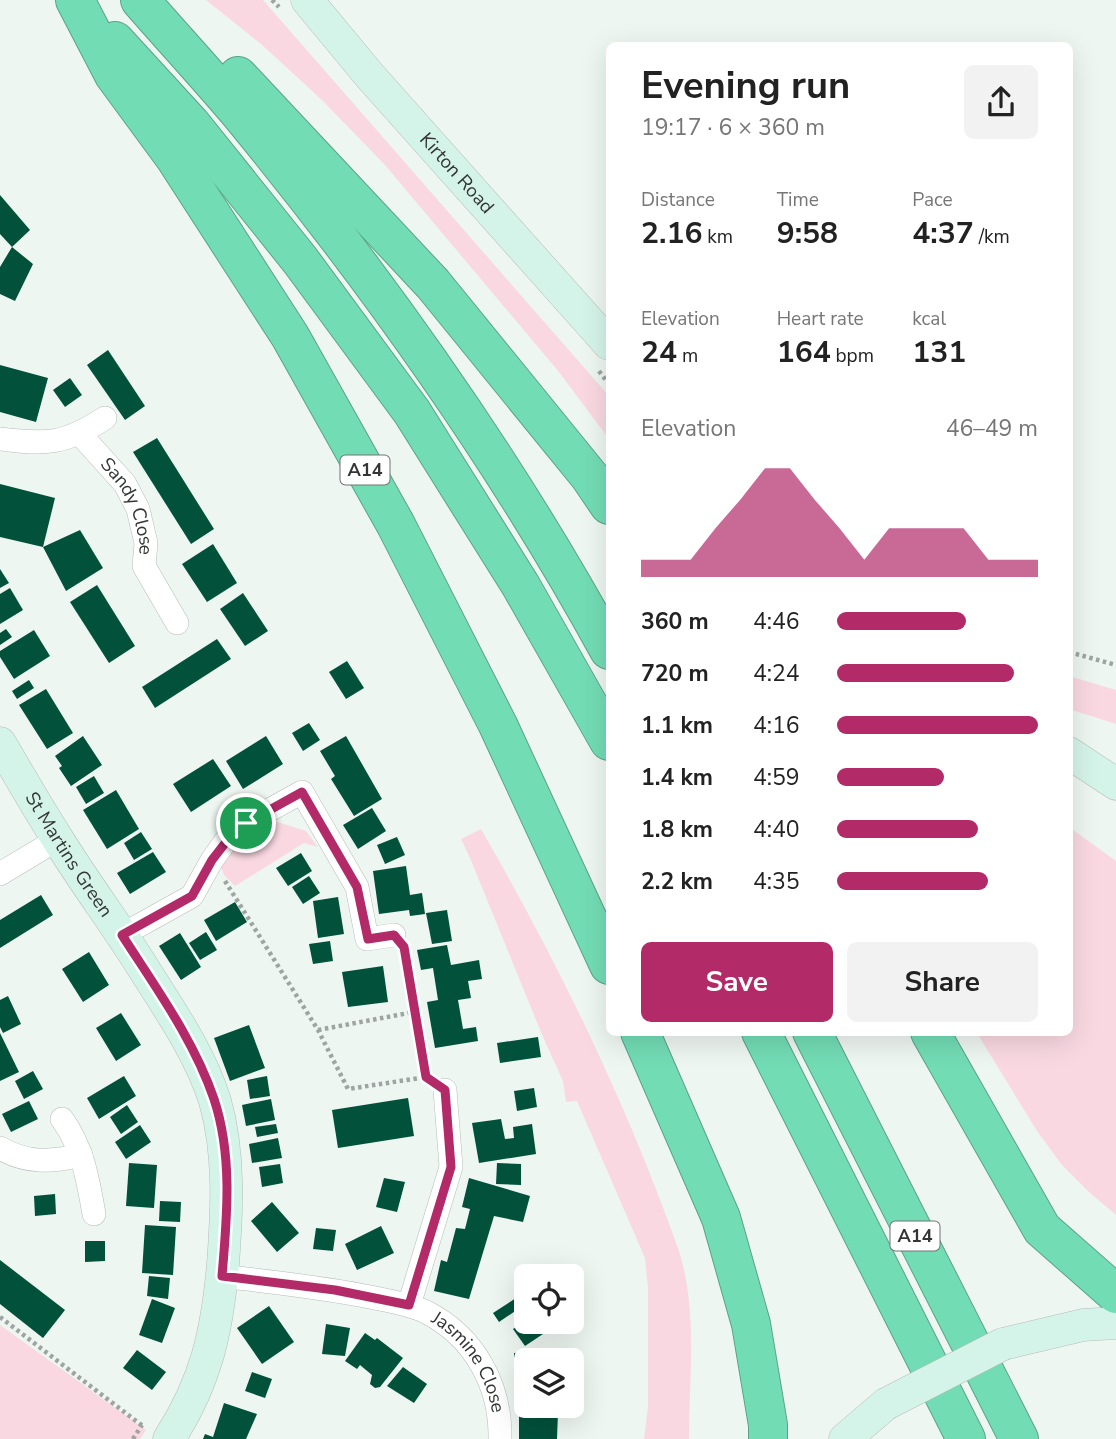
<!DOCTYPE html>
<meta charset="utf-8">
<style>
:root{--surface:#fff;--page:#f2f2f2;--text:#222;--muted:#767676;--accent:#b32a69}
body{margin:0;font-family:"Nunito Sans",sans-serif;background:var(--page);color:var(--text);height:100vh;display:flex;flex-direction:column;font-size:26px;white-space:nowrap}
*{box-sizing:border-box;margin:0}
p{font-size:23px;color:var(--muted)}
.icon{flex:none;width:38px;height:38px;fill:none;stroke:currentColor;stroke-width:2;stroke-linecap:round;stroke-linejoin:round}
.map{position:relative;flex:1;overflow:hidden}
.sheet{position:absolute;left:606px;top:42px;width:467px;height:994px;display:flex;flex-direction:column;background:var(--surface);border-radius:10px;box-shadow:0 7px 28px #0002}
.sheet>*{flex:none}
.controls{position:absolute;left:514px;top:1264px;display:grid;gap:14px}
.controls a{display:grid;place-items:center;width:70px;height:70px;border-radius:10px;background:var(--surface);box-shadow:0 7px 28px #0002;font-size:35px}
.pin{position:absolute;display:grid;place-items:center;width:60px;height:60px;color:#fff;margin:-30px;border:4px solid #fff;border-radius:50%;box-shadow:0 2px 7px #0007}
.round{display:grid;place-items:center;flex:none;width:74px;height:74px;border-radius:10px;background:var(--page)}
.summary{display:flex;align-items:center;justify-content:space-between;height:119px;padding:0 35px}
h1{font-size:38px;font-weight:700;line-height:52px}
.figures{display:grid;grid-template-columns:repeat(3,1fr);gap:10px;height:119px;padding:7px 35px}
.figures div{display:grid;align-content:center}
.figures b{font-size:30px;font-weight:700}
.figures small{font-size:19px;font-weight:400}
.figures p{font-size:19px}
.chart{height:196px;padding:14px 35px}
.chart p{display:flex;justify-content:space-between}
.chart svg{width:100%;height:126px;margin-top:7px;fill:var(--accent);opacity:.7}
.primary-button{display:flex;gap:14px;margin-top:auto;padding:14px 35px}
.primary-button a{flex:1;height:80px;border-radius:10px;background:var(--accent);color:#fff;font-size:28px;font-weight:700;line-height:80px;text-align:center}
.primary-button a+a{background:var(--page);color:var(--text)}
ul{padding:0 35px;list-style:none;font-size:23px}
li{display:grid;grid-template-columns:112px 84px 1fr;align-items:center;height:52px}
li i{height:18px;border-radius:9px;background:var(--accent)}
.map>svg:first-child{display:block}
.green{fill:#f9d8e2}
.building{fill:#01513b}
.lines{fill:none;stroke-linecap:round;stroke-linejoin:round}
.street-casing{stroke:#b5bcb9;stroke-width:24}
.secondary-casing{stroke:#b5bcb9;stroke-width:33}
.highway-casing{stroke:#5ca288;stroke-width:40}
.path{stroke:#9ea4a1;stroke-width:4.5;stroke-dasharray:3.5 3.5;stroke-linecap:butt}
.street{stroke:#fff;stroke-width:23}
.secondary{stroke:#d5f4e9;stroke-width:32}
.highway{stroke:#72dcb5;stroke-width:38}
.secondary-bridge-casing{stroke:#b5bcb9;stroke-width:33;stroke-linecap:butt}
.secondary-bridge{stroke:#d5f4e9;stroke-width:32}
.route-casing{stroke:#fff;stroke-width:14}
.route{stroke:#b32a69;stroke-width:9}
.labels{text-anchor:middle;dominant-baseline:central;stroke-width:7;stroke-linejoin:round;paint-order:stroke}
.shield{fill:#fff;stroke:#707272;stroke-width:2}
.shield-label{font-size:18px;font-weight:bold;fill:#333635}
.street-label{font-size:19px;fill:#333635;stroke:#fff}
</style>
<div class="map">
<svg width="1116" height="1439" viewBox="0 0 1116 1439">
<rect width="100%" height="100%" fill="#eef6f2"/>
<g class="green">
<polygon points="206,0 263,0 609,396 609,439 559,372 385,165 323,101 261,44"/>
<polygon points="1069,676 1116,690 1116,724 1069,709"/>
<polygon points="271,820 306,831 318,847 304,843 235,886 224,875 219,862 226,850"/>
<polygon points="1069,827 1116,861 1116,1215 1089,1192 1062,1165 1037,1131 977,1033 1069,1032"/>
<path d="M481 829C559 964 627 1104 679 1251 698 1311 689 1377 689 1439H644L648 1407V1287L645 1258 577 1101 566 1102 563 1081 543 1037 470 858 461 839Z"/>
<polygon points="0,1325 146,1430 140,1439 0,1439"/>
</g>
<g class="building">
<polygon points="0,195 30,230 12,247 33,264 15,301 0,294 0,267 12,247 0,234"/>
<polygon points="108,350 145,406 125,420 87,365"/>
<polygon points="0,365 48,378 36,422 0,412"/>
<polygon points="70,378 82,395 65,407 53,390"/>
<polygon points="157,438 214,529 191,544 133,452"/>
<polygon points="0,484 55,498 43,547 0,537"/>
<polygon points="80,530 103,568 66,591 43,547"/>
<polygon points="213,544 237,583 207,602 182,564"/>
<polygon points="0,569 9,583 0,588"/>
<polygon points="97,585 135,646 109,663 70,602"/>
<polygon points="10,588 23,610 0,624 0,594"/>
<polygon points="243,593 268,631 245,646 220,609"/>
<polygon points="6,629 12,637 0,645 0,633"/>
<polygon points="34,630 50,656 14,679 0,657 0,651"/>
<polygon points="217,639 231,659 155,708 142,687"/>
<polygon points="347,661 364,688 346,699 329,672"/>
<polygon points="29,680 34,688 17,699 12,691"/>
<polygon points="46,689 73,733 47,749 19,705"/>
<polygon points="309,723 320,740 303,751 292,733"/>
<polygon points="83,736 102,765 71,786 59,768 62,766 55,756"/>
<polygon points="266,736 283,764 243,789 226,761"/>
<polygon points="346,736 382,799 354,816 331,779 335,776 320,751"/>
<polygon points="213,759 231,786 191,812 173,784"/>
<polygon points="94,776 104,793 86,804 76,787"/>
<polygon points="116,790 139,829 107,849 83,810"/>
<polygon points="372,808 386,831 358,849 343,825"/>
<polygon points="141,832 152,849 134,860 124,843"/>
<polygon points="397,837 405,855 385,864 377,845"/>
<polygon points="153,852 166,872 130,894 117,873"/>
<polygon points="301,853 312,871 288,886 276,868"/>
<polygon points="406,866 410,895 422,893 425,914 410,916 409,910 379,914 373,871"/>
<polygon points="309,876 320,893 303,904 292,887"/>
<polygon points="41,895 53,915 0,948 0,920"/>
<polygon points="338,897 344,934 318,938 313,901"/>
<polygon points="235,902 247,922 216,941 204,920"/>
<polygon points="447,910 452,941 432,944 426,913"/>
<polygon points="206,932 217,950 200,960 189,943"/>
<polygon points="180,933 201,967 181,980 159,946"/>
<polygon points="330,941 333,961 313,964 309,944"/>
<polygon points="447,945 451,965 479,960 482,979 468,981 471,998 458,1000 463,1029 476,1027 478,1041 435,1048 427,1002 438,1000 433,968 421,970 417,950"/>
<polygon points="89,952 109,985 83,1002 62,969"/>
<polygon points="383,966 388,1002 348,1007 342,972"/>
<polygon points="8,996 21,1024 3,1033 0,1027 0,1000"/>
<polygon points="121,1013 141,1045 116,1061 96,1028"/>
<polygon points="249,1025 265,1068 230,1081 214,1038"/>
<polygon points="0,1033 19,1072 0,1081"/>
<polygon points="538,1037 541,1057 500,1063 497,1043"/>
<polygon points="33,1071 43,1089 24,1099 15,1081"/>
<polygon points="124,1076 136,1096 99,1119 87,1098"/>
<polygon points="267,1076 270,1096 250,1099 247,1080"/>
<polygon points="534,1088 537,1107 517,1111 514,1091"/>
<polygon points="408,1098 414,1136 338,1148 332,1110"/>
<polygon points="271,1099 275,1120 246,1126 242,1105"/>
<polygon points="29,1101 38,1119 11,1132 2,1114"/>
<polygon points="127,1105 138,1122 121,1134 110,1117"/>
<polygon points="501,1119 505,1139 514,1138 513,1127 532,1124 536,1154 479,1163 472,1123"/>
<polygon points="276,1124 278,1133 257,1137 255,1127"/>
<polygon points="140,1125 151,1142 126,1159 115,1142"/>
<polygon points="278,1138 282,1158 252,1163 249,1144"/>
<polygon points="129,1163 157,1165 154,1208 126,1206"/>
<polygon points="497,1163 521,1164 521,1185 496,1184"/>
<polygon points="280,1164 283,1183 262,1187 259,1167"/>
<polygon points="384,1178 405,1182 397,1212 376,1207"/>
<polygon points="469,1178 530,1196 523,1222 494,1216 469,1299 434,1291 441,1260 447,1262 456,1228 465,1229 470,1209 462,1207"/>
<polygon points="55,1194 56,1214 35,1216 34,1196"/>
<polygon points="160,1201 181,1202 180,1222 159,1221"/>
<polygon points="272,1202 299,1233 277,1252 251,1221"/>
<polygon points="145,1225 176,1227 173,1275 142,1273"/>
<polygon points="381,1226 394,1253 357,1270 345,1244"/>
<polygon points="316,1228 336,1230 333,1251 313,1249"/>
<polygon points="85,1241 105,1241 105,1261 85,1262"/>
<polygon points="0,1260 65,1310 43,1338 0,1304"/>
<polygon points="149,1276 170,1278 168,1299 147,1296"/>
<polygon points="519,1296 524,1305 499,1322 493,1313"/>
<polygon points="152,1299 175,1308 162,1343 139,1335"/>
<polygon points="269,1306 294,1342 262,1364 237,1328"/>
<polygon points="527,1320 535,1321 543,1334 525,1346 513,1329"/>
<polygon points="326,1324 350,1328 345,1356 322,1354"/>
<polygon points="365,1333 375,1340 377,1338 403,1358 380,1387 375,1388 370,1384 372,1375 360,1365 357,1369 345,1361"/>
<polygon points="137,1350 166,1372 152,1390 123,1368"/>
<polygon points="560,1351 560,1360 527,1360 527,1405 571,1405 571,1411 558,1412 557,1439 519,1439 519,1399 515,1398 514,1353"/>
<polygon points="403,1367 427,1384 414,1403 387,1386"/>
<polygon points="252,1372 272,1379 265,1398 245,1391"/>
<polygon points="224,1403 257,1414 246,1439 203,1439 205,1434 213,1437"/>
</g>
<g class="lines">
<defs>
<g id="street">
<path id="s1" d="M80 434 125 484 138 509 146 543 144 566 177 623"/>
<path d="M0 439C47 445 65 444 105 418"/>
<polyline points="0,874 58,839"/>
<polyline points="122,935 192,896 212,860 225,842 246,823 302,792 357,887 367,939 394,935"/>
<path d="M62 1119C83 1148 88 1180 94 1214"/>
<path d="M0 1148C27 1164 52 1162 81 1155"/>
<path id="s2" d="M222 1276C271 1282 321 1287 370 1297 389 1301 409 1304 426 1312 475 1337 501 1386 500 1439"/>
<polyline points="409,1305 451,1167 445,1090"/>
</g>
<g id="secondary">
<path id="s3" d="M307 0 370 76 609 344"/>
<path id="s4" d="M0 743C19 775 37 807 57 838 84 882 115 923 142 966 169 1009 200 1053 215 1101 230 1154 227 1210 223 1264 217 1332 206 1382 169 1439"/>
<polyline points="1069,753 1116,784"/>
<polyline points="1003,1344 1083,1325 1116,1323"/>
<polyline points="845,1439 886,1404"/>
</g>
<g id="highway">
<polyline points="75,0 114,75 175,158 290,336 396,525 498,725 609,965"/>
<path d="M140 0C174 39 209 77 242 116 379 283 505 460 609 650"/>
<polyline points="115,41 191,124 300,260 412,412 521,586 609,741"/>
<polyline points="238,76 433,284 590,477 609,505"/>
<polyline points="640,1032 721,1218 751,1324 768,1425 768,1439"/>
<polyline points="761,1032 966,1439"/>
<polyline points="812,1032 1019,1439"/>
<polyline points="930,1032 1042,1229 1116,1294"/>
</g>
</defs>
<use href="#street" class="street-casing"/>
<use href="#secondary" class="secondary-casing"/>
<use href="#highway" class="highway-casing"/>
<g class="path">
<polyline points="272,0 279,7"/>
<polyline points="599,371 609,384"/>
<polyline points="1069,652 1116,665"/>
<polyline points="225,881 318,1030 348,1089 426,1077"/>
<polyline points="405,953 426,1075"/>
<polyline points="318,1030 414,1012"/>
<polyline points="0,1317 144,1427"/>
<polyline points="133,1439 142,1425"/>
</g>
<use href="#street" class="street"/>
<use href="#secondary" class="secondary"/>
<use href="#highway" class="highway"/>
<defs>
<polyline id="secondary-bridge" points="886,1404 1003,1344"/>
</defs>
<use href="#secondary-bridge" class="secondary-bridge-casing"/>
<use href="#secondary-bridge" class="secondary-bridge"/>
</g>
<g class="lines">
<defs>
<path id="route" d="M302 792 357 887 368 939 394 935 404 947 426 1077 445 1090 451 1167 409 1305 335 1290 222 1276C227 1218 233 1156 214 1099 194 1040 156 988 122 935L192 896 212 860 226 842 246 823Z"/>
</defs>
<use href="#route" class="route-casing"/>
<use href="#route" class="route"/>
</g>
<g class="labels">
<g class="shield">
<rect x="340.5" y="455.5" width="49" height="29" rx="5"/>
<rect x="890.5" y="1221.5" width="49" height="29" rx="5"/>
</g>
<g class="shield-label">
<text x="365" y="470">A14</text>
<text x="915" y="1236">A14</text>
</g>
<g class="street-label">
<text stroke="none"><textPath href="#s3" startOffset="229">Kirton Road</textPath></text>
<text stroke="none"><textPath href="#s1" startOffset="89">Sandy Close</textPath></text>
<text stroke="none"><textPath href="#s4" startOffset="131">St Martins Green</textPath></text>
<text stroke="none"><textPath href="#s2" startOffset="276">Jasmine Close</textPath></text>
</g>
</g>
</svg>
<div class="controls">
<a><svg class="icon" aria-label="locate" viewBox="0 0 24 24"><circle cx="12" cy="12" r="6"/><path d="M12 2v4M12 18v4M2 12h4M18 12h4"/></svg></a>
<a><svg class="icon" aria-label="layers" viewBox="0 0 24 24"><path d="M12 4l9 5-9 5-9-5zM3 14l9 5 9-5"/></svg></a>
</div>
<div class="pin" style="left:246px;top:823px;background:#1e9e55"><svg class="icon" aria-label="arrive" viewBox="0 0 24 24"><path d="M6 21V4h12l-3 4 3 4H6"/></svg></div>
<section class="sheet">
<div class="summary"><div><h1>Evening run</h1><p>19:17 · 6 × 360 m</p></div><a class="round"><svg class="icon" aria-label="share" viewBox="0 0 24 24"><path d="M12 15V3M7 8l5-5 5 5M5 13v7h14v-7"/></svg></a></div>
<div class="figures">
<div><p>Distance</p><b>2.16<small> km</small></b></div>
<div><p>Time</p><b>9:58</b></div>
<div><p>Pace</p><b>4:37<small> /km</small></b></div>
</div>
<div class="figures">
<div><p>Elevation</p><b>24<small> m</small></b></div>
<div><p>Heart rate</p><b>164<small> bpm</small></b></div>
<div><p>kcal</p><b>131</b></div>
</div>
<div class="chart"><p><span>Elevation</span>46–49 m</p>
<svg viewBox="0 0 160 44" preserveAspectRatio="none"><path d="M0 44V38L10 38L20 38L30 27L40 17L50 6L60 6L70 17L80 27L90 38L100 27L110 27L120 27L130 27L140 38L150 38L160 38V44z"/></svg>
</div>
<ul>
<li><b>360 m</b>4:46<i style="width:64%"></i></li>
<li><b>720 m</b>4:24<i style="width:88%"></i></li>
<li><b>1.1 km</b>4:16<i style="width:100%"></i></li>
<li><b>1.4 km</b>4:59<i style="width:53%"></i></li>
<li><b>1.8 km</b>4:40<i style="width:70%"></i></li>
<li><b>2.2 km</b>4:35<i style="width:75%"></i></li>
</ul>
<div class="primary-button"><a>Save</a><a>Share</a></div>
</section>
</div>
